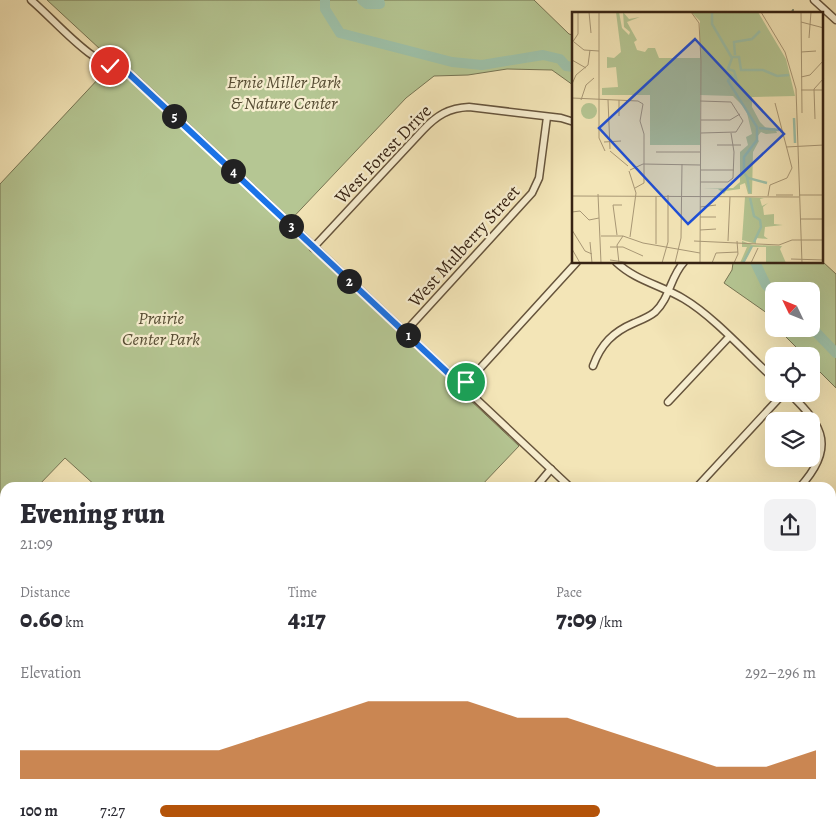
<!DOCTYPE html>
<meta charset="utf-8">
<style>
:root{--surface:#fff;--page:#f2f2f3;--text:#2b2b33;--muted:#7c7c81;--accent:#b45309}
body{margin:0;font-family:Alegreya,serif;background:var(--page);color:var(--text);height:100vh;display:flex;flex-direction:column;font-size:19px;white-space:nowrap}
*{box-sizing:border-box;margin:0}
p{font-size:16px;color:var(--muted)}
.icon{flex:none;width:28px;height:28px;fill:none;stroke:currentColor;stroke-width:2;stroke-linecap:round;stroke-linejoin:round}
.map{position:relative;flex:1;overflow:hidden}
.side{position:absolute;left:0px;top:482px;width:836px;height:358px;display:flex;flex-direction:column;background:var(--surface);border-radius:15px 15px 0 0;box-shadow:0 5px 20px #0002}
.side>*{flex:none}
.needle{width:32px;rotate:313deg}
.buttons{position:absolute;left:765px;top:282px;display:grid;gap:10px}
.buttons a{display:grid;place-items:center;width:55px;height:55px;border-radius:10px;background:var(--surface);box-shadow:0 5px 20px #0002;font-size:25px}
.pin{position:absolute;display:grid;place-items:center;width:42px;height:42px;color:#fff;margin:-21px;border:2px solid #fff;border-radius:50%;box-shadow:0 1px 5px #0007}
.km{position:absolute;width:25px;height:25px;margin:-12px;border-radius:50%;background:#222;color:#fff;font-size:14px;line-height:25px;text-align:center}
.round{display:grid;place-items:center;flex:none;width:52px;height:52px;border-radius:10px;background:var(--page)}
.summary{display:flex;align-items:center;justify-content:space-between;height:85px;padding:0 20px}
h1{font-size:28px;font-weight:800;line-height:38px}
.metrics{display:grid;grid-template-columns:repeat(3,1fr);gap:8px;height:85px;padding:5px 20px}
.metrics div{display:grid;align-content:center}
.metrics b{font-size:25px;font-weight:800}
.metrics small{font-size:14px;font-weight:400}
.metrics p{font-size:14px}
.chart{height:140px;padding:10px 20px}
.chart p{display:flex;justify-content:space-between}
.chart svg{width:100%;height:90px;margin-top:5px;fill:var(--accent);opacity:.7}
ul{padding:0 20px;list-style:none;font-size:16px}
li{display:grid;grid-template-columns:80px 60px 1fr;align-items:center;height:38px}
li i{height:12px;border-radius:6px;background:var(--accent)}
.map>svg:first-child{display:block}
.green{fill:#b5c693;stroke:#767453}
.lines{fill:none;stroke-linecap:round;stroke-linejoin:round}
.stream{stroke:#74816c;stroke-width:2}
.river{stroke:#9dc0a8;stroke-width:10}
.minor-casing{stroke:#66543c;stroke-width:9}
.minor{stroke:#f7eed0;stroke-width:6}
.route-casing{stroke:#fff;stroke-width:10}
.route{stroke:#1a73e8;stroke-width:6}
.labels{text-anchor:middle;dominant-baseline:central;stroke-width:4.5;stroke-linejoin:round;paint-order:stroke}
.park-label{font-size:18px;font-style:italic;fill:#564c33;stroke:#f7eed0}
.street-label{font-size:18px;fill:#372313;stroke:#f7eed0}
.inset-river{fill:none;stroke:#9dc0a8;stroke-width:2.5}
.inset-road{fill:none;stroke:#a89775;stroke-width:1}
.view{fill:#1d4ed8;fill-opacity:0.15;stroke:#1d4ed8;stroke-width:2.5}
.inset-edge{fill:none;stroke:#372313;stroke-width:2.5}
</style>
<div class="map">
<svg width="836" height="840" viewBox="0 0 836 840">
<rect width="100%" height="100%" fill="#f3e5b7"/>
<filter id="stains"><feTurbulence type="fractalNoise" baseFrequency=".004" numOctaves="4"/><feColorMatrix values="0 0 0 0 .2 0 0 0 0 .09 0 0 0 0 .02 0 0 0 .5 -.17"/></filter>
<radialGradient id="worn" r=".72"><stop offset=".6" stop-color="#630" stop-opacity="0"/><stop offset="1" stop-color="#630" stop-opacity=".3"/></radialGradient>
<g class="green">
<polygon points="47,0 534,0 569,34 573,35 573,85 552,70 507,69 468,75 434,76 406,98 285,226 519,446 480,487 97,487 65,458 37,487 5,488 5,522 0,527 0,184 114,62"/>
<polygon points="823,262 836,274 836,388 811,363 811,356 805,356 778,329 811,329 811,291 774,291 774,318 724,283 732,270 733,263"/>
<polygon points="836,513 836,542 831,542 831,517"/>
<polygon points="182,835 232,835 239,840 177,840"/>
<polygon points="246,835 298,835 294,840 252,840"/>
</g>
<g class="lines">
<polyline class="stream" points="791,14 793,10"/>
<g class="river">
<polyline points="325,0 325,9 340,33 452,62 482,65 543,55 560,59 566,66 574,67"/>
<polyline points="362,0 367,4 380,4 379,0"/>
<polyline points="755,262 766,285 774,293"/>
<polyline points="811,327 836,353"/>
</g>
<defs>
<g id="minor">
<path d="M31 0C60 25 90 64 129 73L571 488"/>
<polyline points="814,0 836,20"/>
<path d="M313 248 423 130C437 115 449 108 469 107L561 118 574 122"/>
<path d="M616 262C636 281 661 285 684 299 713 316 748 355 774 379"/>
<polyline points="405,332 532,193 539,178 547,117"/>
<path d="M593 366C601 344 613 332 634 323 641 320 649 317 655 312 670 298 670 277 684 262"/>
<polyline points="463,387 577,262"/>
<path d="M790 394C825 427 835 449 799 488"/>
<polyline points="668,402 729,337"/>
<polyline points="535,488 551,469"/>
<polyline points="696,488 783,394"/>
<polyline points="831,577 836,572"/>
<polyline points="0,580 5,575"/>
<polyline points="831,587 836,581"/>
<polyline points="0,665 5,669"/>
<polyline points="831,687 836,677"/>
<polyline points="831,730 836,734"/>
<polyline points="0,766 5,770"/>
<polyline points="90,835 96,840"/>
<polyline points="420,835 425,840"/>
<polyline points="643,835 648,840"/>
<polyline points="765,835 771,840"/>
<polyline points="0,838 2,840"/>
<polyline points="116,840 121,835"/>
<polyline points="338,840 340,835"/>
<polyline points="585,840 590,835"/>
<polyline points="595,840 599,835"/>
</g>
</defs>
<use href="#minor" class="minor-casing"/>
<use href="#minor" class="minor"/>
</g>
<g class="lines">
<defs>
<polyline id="route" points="110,66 115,70 128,73 463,387 466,382"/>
</defs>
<use href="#route" class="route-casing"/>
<use href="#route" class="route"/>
</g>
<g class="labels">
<g class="park-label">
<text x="284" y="82">Ernie Miller Park<tspan x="284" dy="21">&amp; Nature Center</tspan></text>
<text x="161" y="318">Prairie<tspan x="161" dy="21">Center Park</tspan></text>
</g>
<g class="street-label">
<text transform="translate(383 154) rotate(-46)">West Forest Drive</text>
<text transform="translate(464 246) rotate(-48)">West Mulberry Street</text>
</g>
</g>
<g transform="translate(572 12)">
<rect width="251" height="251" fill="#f3e5b7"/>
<path d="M44 0H47L50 16 57 23 58 20 52 15 51 0 57 7 68 5 55 10 65 28 62 30 65 38 73 40 76 36H83L87 46H128V9L119 0H186L214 47 223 84 180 85V95L188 110 194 116H203L205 121 194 122 189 120 184 126 187 129 181 140 180 182H176L173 171 168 173V177L154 179 152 182 146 177H130L161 176 168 170V140L176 133 174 125 180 122 174 97 161 84 128 83V133H78V83H30V76L46 75 44 55 35 56V45L42 46 49 40ZM9 99a8 8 0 1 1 16 0a8 8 0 1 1-16 0ZM173 185 192 186 188 187 190 194 196 191 191 195 192 203 202 202V212L211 213 193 215 192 224 196 227 184 226V232L170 228ZM170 229 181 233 210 234 208 237 214 251H194V235H180L172 251H168L175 235H170Z" fill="#b5c693"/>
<path class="inset-river" d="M140 0V12L160 46 156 57 162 59 165 69 159 63 156 69 185 115V128L172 145V161L176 166 195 171M163 43 162 30 180 27 188 19M160 45H167L169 58H191L205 64 217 63M222 106 223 131M187 116 207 118M175 165 178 181M178 186 182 204 188 208 189 215 182 230M171 251 180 234"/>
<path class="inset-road" d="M17 0 19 21M27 0V126L33 139M119 0 127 11 129 49 128 251M189 0 213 40 224 77 230 251M229 0 230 101M229 10 252 16M237 26 239 0M2 30 12 38 27 39M0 31 6 22V0M229 40 244 39M0 48 14 56M229 65 238 63 252 48M0 72 4 63 16 53 18 38M229 78H252M0 86 66 89 71 92 68 109 72 122V171L63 176M9 88 14 73 22 66M36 88 38 137M128 89 159 90 171 109 164 120 129 121M47 104V88M243 107 242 77 252 66M129 108H158L168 102M32 130 49 129M145 133H169M214 135 252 133M38 139 56 154M84 140H128M58 158 71 152 128 153M129 158H162M57 159 64 181 58 225M128 170H156L161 166 162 140 159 121M26 182 29 251M204 183H221M227 183H252M0 184 227 185M84 184V232M196 184 198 173 215 166 220 156 203 91M128 195 144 193M0 200 8 199 17 208 27 206M128 205H144M228 207H252M0 218 13 239 20 242M128 218 144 217M45 223 41 193H50M29 224H51L71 231 128 241M122 229 207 233 220 228H252M156 229 158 185M18 230 20 251M38 235H51L71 244M0 237 8 251M219 247 252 248M38 248 60 251M47 251 45 233 51 224M90 251 96 230V183M103 251 109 226 110 152M140 251 144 241 166 240M162 251 166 242 165 229M179 251 186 236"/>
<path class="view" d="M123 27 212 122 116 212 27 116Z"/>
<rect width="251" height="251" class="inset-edge"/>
</g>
<rect width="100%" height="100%" filter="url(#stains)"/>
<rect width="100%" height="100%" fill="url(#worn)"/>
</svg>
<div class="buttons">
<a><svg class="needle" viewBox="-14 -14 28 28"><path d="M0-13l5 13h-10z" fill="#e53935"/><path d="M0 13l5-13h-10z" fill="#7c7c81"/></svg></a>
<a><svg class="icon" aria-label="locate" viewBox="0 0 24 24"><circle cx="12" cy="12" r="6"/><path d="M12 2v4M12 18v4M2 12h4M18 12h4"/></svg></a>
<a><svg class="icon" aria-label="layers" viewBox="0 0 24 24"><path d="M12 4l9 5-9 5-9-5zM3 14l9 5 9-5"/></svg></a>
</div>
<div class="pin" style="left:466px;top:382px;background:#1e9e55"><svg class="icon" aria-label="arrive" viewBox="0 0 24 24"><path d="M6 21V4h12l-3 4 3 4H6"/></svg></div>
<div class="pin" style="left:110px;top:66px;background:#d93025"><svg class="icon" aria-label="check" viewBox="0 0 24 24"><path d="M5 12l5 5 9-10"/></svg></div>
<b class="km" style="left:408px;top:335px">1</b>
<b class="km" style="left:349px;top:281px">2</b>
<b class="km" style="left:291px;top:226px">3</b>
<b class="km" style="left:233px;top:171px">4</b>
<b class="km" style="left:174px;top:116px">5</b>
<section class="side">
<div class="summary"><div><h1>Evening run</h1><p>21:09</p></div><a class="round"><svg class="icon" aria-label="share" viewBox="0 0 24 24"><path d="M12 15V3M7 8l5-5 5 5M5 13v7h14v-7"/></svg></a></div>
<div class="metrics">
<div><p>Distance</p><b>0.60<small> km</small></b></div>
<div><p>Time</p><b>4:17</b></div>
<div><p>Pace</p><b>7:09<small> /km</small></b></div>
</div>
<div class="chart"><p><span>Elevation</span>292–296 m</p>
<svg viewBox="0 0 160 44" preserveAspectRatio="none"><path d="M0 44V30L10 30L20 30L30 30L40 30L50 22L60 14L70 6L80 6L90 6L100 14L110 14L120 22L130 30L140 38L150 38L160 30V44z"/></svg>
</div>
<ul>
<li><b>100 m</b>7:27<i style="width:67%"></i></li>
</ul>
</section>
</div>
